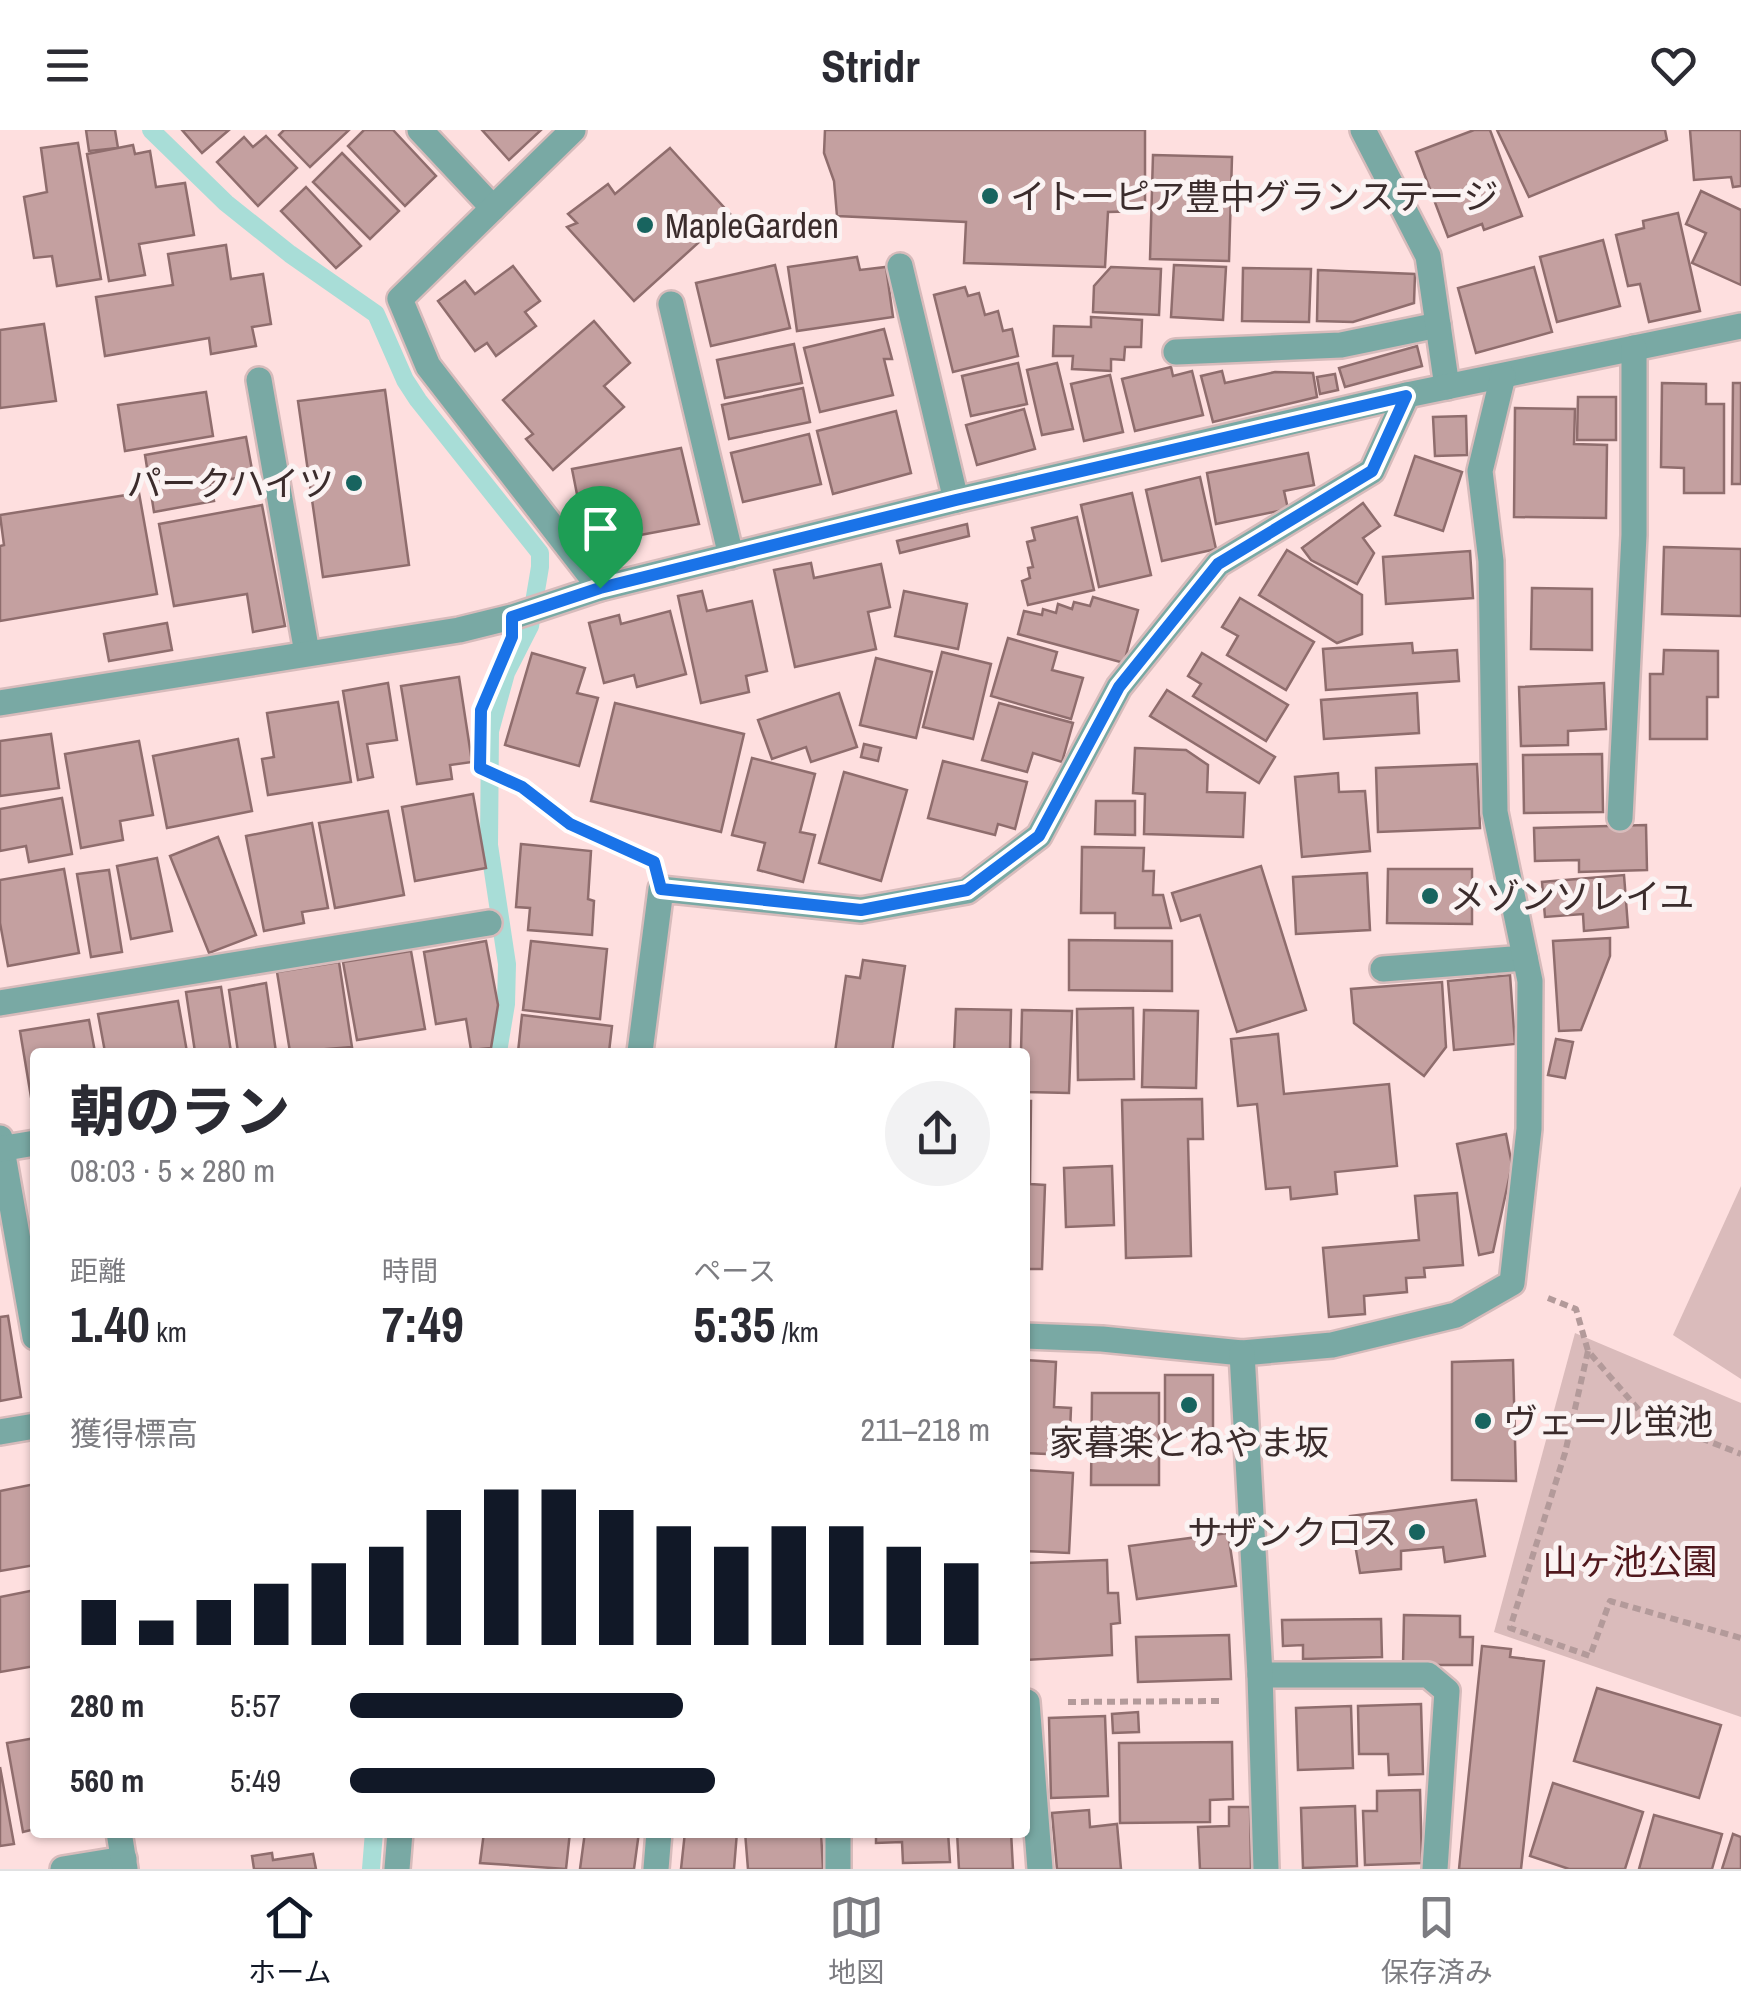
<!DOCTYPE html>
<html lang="ja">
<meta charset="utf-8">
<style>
:root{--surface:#fff;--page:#f2f2f3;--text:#2b2b33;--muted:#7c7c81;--line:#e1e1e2;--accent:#111827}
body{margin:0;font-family:"Archivo Narrow","Noto Sans JP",sans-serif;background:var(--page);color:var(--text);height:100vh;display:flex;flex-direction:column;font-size:38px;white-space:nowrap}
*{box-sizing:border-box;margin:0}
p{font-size:32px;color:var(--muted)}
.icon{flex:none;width:55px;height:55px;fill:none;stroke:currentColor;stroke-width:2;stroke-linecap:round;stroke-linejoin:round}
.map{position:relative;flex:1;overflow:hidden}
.drawer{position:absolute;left:30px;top:918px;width:1000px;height:790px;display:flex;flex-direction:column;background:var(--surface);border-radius:10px;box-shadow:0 2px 8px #0004}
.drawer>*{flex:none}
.pin{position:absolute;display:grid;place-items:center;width:85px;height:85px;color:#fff;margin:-102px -42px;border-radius:50% 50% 50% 0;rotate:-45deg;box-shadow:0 0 10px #0007}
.pin .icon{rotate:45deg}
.round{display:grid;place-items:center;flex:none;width:105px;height:105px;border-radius:52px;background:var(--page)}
.overview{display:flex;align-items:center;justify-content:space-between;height:170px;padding:0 40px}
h1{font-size:55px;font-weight:800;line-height:75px}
.figures{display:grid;grid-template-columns:repeat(3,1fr);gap:15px;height:170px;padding:10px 40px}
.figures div{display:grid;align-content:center}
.figures b{font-size:50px;font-weight:800}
.figures small{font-size:28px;font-weight:400}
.figures p{font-size:28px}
.chart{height:280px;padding:20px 40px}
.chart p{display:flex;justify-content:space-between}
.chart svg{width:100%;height:180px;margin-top:10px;stroke:var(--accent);stroke-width:6}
ul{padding:0 40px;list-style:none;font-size:32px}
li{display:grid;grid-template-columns:160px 120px 1fr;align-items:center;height:75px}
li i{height:25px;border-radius:12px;background:var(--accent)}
header{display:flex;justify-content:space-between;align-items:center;height:130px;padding:0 40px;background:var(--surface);font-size:45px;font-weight:800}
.dock{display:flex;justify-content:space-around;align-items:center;height:140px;border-top:2px solid var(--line);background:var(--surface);font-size:28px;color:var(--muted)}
.dock a{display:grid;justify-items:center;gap:5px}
.dock .current{color:var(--accent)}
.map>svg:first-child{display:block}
.green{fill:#dabbbb}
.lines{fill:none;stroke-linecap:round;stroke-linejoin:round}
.stream{stroke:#a8ddd7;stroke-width:18}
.building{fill:#c4a0a0;stroke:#8f6d6d;stroke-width:2.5}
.lane-casing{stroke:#d7bbbb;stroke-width:30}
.street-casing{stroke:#d7bbbb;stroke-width:30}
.path{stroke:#b39a9a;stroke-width:6;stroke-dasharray:8 5;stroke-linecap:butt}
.lane{stroke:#79a9a4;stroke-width:25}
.street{stroke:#79a9a4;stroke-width:25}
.route-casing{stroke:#fff;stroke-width:20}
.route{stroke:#1a73e8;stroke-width:12}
.poi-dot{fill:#18645f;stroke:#fbf3f3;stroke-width:4}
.labels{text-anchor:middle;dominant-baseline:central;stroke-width:10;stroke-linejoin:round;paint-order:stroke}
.poi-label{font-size:35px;fill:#3b2c2c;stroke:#fbf3f3;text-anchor:start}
.park-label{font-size:35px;fill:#51181d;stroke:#fbf3f3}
</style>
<header><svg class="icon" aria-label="menu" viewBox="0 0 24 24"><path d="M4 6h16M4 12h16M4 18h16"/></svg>Stridr<svg class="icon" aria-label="heart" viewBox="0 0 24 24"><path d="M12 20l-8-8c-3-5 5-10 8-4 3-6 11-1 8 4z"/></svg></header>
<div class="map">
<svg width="1741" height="1739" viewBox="0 0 1741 1739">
<rect width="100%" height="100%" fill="#fedfdf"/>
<g class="green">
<polygon points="1741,1056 1741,1249 1673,1205"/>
<polygon points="1575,1203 1741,1273 1741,1587 1494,1502"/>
</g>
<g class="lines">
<g class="stream">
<polyline points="151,0 226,73 290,124 376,184 405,250 418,270 540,423 540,437 530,496 506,543 490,601 489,715 507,834 506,874 498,922"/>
<polyline points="371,1739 374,1702"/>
</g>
</g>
<g class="building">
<polygon points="86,0 115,0 118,18 89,21"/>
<polygon points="182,0 229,0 202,23"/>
<polygon points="284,0 349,0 310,37 279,5"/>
<polygon points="364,0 393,0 436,46 405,76 348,16"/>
<polygon points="482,0 541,0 509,30"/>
<polygon points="825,0 1145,0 1145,81 1108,82 1105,137 964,133 966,92 837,86 834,51 824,23"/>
<polygon points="1474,0 1490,0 1522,86 1484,100 1482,94 1448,107 1416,22"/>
<polygon points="1497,0 1665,0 1667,10 1529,67"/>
<polygon points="1690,0 1741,0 1741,56 1733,57 1731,47 1694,50"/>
<polygon points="266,6 297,38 258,76 217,32 244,7 253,17"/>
<polygon points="78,13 101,149 57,156 52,126 34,128 24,67 47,62 41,18"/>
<polygon points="133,15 135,24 150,21 156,57 185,53 194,105 139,114 145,145 109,151 87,24"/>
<polygon points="670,18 730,84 634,171 567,97 577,93 568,84 608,54 615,64"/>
<polygon points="342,23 399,81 370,109 313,52"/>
<polygon points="1153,25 1232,27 1229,131 1150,129"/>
<polygon points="306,57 361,116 336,138 281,81"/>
<polygon points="1701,61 1741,80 1741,155 1692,133 1706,103 1686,94"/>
<polygon points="1678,83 1700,181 1649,192 1640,154 1628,156 1616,105 1644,98 1643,91"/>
<polygon points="1603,110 1620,176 1557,192 1540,127"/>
<polygon points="226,115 231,149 263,144 271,194 252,197 256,216 211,224 209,208 105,226 96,167 173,155 168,124"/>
<polygon points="857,127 860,140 886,137 893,187 797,201 788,137"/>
<polygon points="775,135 790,198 711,216 696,153"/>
<polygon points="1174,135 1226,137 1223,190 1171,187"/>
<polygon points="513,136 540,171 525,182 536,196 496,226 487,213 475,221 438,171 465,151 475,164"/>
<polygon points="1111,137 1161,139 1159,185 1093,182 1094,156"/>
<polygon points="1534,137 1552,202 1476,223 1458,158"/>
<polygon points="1243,138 1311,139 1309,192 1242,191"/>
<polygon points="1318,140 1415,144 1414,173 1353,192 1317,191"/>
<polygon points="965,157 968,166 979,163 985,185 998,181 1003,201 1012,199 1018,226 953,242 934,165"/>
<polygon points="1091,187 1142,190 1141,217 1125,217 1124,230 1111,229 1111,241 1072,239 1073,226 1053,226 1054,196 1091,197"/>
<polygon points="594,191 630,233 604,256 624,277 553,340 526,309 533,304 503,270"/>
<polygon points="44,194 56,271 0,278 0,200"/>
<polygon points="884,199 892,229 884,229 893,265 820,282 804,218"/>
<polygon points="794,214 802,253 725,268 717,230"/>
<polygon points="1417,216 1422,236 1345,257 1339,238"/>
<polygon points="1018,233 1027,274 971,286 962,246"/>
<polygon points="1057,233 1073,299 1042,305 1027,240"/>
<polygon points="1171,237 1173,246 1192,241 1203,285 1135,301 1122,249"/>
<polygon points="1222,241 1225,253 1275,242 1313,243 1317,267 1213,292 1201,246"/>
<polygon points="1335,244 1338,260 1320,264 1317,247"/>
<polygon points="1110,245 1123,302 1084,311 1071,254"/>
<polygon points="1662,253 1706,254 1706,274 1724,274 1724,363 1684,363 1684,338 1661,337"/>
<polygon points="1733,253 1741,253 1741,354 1732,354"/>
<polygon points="803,258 810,292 729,309 722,275"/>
<polygon points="385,260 409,435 323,447 298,271"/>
<polygon points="206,262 213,306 125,321 118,275"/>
<polygon points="1578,267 1616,267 1616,310 1577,310"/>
<polygon points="1515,278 1575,279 1574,314 1607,315 1606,388 1514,387"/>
<polygon points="1024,279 1035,319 977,335 966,295"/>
<polygon points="896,281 911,343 833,364 817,301"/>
<polygon points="1466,286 1467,325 1435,326 1433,287"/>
<polygon points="809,304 821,354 743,372 731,323"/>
<polygon points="246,307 253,345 210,353 214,371 154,382 145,325"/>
<polygon points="681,318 699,394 587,415 572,339"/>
<polygon points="1308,323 1314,355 1284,361 1288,379 1216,394 1207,343"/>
<polygon points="1415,326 1462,342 1443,401 1395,385"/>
<polygon points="1200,347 1216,419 1162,431 1146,360"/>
<polygon points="139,363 157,464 0,491 0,416 4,415 0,385"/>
<polygon points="1132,363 1151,445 1099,457 1081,375"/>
<polygon points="1363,373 1380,396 1363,408 1374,423 1357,454 1311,430 1302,418"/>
<polygon points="262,375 285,496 253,502 247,464 174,476 159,394"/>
<polygon points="1077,387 1094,460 1028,475 1022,451 1030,448 1028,438 1033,437 1027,412 1035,410 1032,398"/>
<polygon points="967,394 969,406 900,423 897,411"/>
<polygon points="1664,417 1741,419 1741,486 1662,484"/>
<polygon points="1287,420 1362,465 1362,504 1337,513 1259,465"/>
<polygon points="1470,421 1473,468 1386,474 1383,427"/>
<polygon points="811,433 814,448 881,434 890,477 868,482 876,519 795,537 774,440"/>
<polygon points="1532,458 1592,459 1592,520 1531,519"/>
<polygon points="702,461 707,481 752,471 767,541 746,546 749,562 701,573 678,466"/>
<polygon points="904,461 967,474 958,519 895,506"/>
<polygon points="1093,467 1138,480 1124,533 1018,504 1024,481 1042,485 1043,479 1056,483 1058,474 1072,479 1074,472 1090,476"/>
<polygon points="1240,468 1314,512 1286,560 1227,525 1238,506 1222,497"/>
<polygon points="670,481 686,544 637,557 634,545 604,553 589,493 619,485 621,494"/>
<polygon points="167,493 172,520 109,531 104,504"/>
<polygon points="1008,508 1057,522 1052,540 1083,548 1071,589 991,566"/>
<polygon points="1412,513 1413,523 1457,520 1459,551 1326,560 1323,519"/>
<polygon points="1664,520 1718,521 1718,567 1707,567 1707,609 1650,609 1650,544 1663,544"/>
<polygon points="942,522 991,534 973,609 923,597"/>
<polygon points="532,523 585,538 577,563 598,568 579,636 505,615"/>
<polygon points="1202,523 1288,575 1266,611 1193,566 1201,554 1188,546"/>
<polygon points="876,528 932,542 916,608 860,595"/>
<polygon points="459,547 472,632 450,635 452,649 417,654 401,556"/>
<polygon points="388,553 397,610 367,614 373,647 358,650 343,561"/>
<polygon points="1604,553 1606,599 1568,601 1568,615 1521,616 1519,557"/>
<polygon points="1167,560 1275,627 1259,653 1150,586"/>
<polygon points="839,563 857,617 811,632 806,617 772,629 758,590"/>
<polygon points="1417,563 1419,603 1324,609 1321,570"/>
<polygon points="338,572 351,652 268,665 262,629 274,627 267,583"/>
<polygon points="615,573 744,604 721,702 591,671"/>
<polygon points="999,573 1073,593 1062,632 1033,623 1027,642 982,630"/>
<polygon points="51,604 59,658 0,666 0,611"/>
<polygon points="238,609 252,681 167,698 153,626"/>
<polygon points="139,611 153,685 120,691 123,710 81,718 65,624"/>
<polygon points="864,614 881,618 878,631 861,627"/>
<polygon points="1135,618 1186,620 1208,635 1207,662 1245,663 1243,707 1144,704 1145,664 1133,663"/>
<polygon points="1602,624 1603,682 1524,683 1523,625"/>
<polygon points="752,628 815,644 800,702 815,705 803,752 758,740 765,713 732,705"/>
<polygon points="943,631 1027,652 1015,699 998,694 995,705 928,688"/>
<polygon points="1477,634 1480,698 1378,702 1376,638"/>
<polygon points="844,642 907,660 881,751 819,733"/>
<polygon points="1338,643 1339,662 1365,661 1370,721 1302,727 1295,647"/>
<polygon points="473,664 486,738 415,751 402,677"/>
<polygon points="62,668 72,724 29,732 26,716 0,721 0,679"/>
<polygon points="1096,671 1135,671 1135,705 1095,704"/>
<polygon points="388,681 404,765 335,778 319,693"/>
<polygon points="312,693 328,778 302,782 304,793 264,801 246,706"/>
<polygon points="1646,695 1647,740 1579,742 1579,730 1535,731 1534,698"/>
<polygon points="218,707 256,805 209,823 170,726"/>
<polygon points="521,714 591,721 588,769 594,771 592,805 528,800 530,778 516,777"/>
<polygon points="1082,717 1144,718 1143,741 1154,741 1153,765 1163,765 1171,798 1115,798 1115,783 1081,783"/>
<polygon points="157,728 172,801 131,809 117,736"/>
<polygon points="1261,736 1306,880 1237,902 1200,785 1181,791 1172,763"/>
<polygon points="64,739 79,823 8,836 0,793 0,750"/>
<polygon points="1388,739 1472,739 1472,794 1387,793"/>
<polygon points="109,740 122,822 91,827 77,744"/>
<polygon points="1367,743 1370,800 1296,804 1293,747"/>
<polygon points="1624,745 1628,797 1584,801 1583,784 1545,787 1542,752"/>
<polygon points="1610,808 1610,826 1581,900 1559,901 1553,811"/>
<polygon points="1069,810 1172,811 1172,861 1069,860"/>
<polygon points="486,811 498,875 491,918 471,920 466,889 436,894 424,822"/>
<polygon points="531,811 607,819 600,889 523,880"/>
<polygon points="411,821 425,899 357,910 343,832"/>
<polygon points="863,830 905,836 892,922 835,922 846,846 860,848"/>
<polygon points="339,832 352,917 290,922 277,842"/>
<polygon points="1510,845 1515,914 1454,920 1448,851"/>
<polygon points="1442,852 1446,917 1424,946 1354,893 1351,859"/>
<polygon points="266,853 276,922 238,922 229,860"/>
<polygon points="221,857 231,922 195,922 186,862"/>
<polygon points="178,871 187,922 105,922 98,884"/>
<polygon points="1133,878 1134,949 1078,950 1077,879"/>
<polygon points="956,879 1011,880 1010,922 954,922"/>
<polygon points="1022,880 1072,881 1069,963 1025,962 1025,922 1021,922"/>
<polygon points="1144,880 1198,881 1196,958 1142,957"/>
<polygon points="522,885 612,896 609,922 518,922"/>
<polygon points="89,890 95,922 35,922 35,991 20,901"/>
<polygon points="1278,904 1284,964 1389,954 1397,1036 1335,1042 1337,1064 1291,1069 1290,1057 1266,1059 1257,974 1238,976 1231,909"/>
<polygon points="1556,909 1573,912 1565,948 1548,945"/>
<polygon points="1202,969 1203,1009 1188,1009 1191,1126 1126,1128 1122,970"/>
<polygon points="1025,971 1031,971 1030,1054 1045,1055 1042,1139 1025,1139"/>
<polygon points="1506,1004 1512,1035 1493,1122 1479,1125 1457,1014"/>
<polygon points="1112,1036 1114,1095 1066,1097 1064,1038"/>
<polygon points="1457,1063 1463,1135 1424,1138 1425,1147 1406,1148 1407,1162 1364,1166 1365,1184 1329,1187 1323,1118 1419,1110 1415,1066"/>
<polygon points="8,1186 21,1267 0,1271 0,1187"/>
<polygon points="1025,1230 1056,1232 1054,1277 1071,1278 1069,1325 1025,1323"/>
<polygon points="1513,1230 1516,1351 1452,1350 1452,1232"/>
<polygon points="1165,1245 1213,1245 1213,1307 1165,1305"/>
<polygon points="1092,1263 1159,1263 1159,1355 1091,1355"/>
<polygon points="1025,1340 1073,1343 1069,1423 1025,1421"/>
<polygon points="35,1354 35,1435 0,1441 0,1361"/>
<polygon points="1476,1370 1485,1426 1445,1432 1443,1417 1401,1421 1401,1439 1360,1443 1350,1386"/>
<polygon points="1228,1403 1236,1456 1137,1469 1129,1416"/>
<polygon points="1107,1430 1108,1463 1118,1463 1120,1493 1111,1494 1112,1525 1025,1530 1025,1433"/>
<polygon points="35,1460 35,1536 0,1542 0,1467"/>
<polygon points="1404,1485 1460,1486 1460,1507 1473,1507 1472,1535 1403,1535"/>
<polygon points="1381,1489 1382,1527 1303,1529 1303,1515 1283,1516 1282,1490"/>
<polygon points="1229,1505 1231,1549 1138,1552 1136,1507"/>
<polygon points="1482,1516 1511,1519 1510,1527 1544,1531 1521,1739 1459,1739"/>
<polygon points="1597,1558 1721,1595 1699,1668 1574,1631"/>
<polygon points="1421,1574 1423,1644 1389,1645 1388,1624 1359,1624 1358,1576"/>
<polygon points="1351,1576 1353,1638 1298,1640 1296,1578"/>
<polygon points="1138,1582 1139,1602 1113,1603 1112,1584"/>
<polygon points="1105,1586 1108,1666 1051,1668 1049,1588"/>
<polygon points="35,1608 35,1699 23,1702 7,1613"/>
<polygon points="1232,1612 1233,1669 1210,1670 1210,1692 1120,1693 1119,1613"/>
<polygon points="0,1637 14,1714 0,1716"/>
<polygon points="1553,1653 1643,1682 1625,1739 1569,1739 1530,1726"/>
<polygon points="1420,1660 1422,1733 1365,1735 1363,1681 1377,1681 1377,1661"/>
<polygon points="1355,1676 1357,1736 1303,1738 1301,1678"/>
<polygon points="1229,1677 1250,1677 1251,1739 1200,1739 1198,1697 1229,1696"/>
<polygon points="1089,1680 1090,1697 1117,1694 1121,1739 1057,1739 1052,1683"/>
<polygon points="1654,1685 1722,1704 1712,1739 1639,1739"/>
<polygon points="484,1702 570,1702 566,1739 480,1733"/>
<polygon points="585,1702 639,1702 634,1739 580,1739"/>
<polygon points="685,1702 737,1702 734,1739 681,1739"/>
<polygon points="745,1702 821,1702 823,1739 748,1739"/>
<polygon points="876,1702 948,1702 950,1732 903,1733 902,1712 876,1713"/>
<polygon points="957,1702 1011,1702 1013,1739 959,1739"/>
<polygon points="1733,1704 1741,1707 1741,1739 1722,1739"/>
<polygon points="272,1723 273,1730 313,1724 316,1739 254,1739 252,1726"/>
</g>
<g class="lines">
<defs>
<g id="lane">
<polyline points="900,136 956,370"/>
<polyline points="1176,222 1341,215 1438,195"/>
<polyline points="1383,839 1525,828"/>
<polyline points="1260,1545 1428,1545 1447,1561 1435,1739"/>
<polyline points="1027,1572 1040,1739"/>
<polyline points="63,1739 124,1729"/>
</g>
<g id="street">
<polyline points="420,0 493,78"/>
<polyline points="573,0 400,169 428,236 600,458"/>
<polyline points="1363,0 1428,126 1447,257"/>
<polyline points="671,174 731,426"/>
<polyline points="259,250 307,523"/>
<polyline points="0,573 459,500 512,487 600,458 956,370 1407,265 1741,196"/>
<polyline points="1620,688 1634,405 1634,218"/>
<polyline points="0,873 489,793"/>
<polyline points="640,922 661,759 861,780 967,761 1039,706 1119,557 1218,434 1372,341 1407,265"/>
<polyline points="0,1008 35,1207"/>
<polyline points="0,1019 35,1013"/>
<polyline points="1025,1206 1102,1209 1242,1223 1332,1215 1456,1185 1512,1153 1529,999 1530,851 1495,682 1491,431 1480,341 1503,246"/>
<polyline points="1242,1223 1260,1545 1266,1739"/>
<polyline points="0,1302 35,1296"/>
<polyline points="119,1702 125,1739"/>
<polyline points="838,1702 838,1739"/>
<polyline points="397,1739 400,1702"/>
<polyline points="656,1739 659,1702"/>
</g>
</defs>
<use href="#lane" class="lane-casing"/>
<use href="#street" class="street-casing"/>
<g class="path">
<polyline points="502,530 481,580 480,638 522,657 570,694 641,727"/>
<polyline points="1548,1168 1576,1179 1588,1221 1644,1286 1741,1324"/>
<polyline points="1588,1221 1565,1323 1510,1498 1590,1526 1610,1471 1741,1508"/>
<polyline points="1068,1572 1220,1571"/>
</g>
<use href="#lane" class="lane"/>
<use href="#street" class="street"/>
</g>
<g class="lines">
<defs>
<polygon id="route" points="1406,266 1372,341 1218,434 1119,557 1039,706 967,760 861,780 661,759 654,732 570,694 522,657 480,638 481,580 512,507 512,487 600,458 956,370"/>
</defs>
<use href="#route" class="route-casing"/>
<use href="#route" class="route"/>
</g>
<g class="poi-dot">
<circle cx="990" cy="66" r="10"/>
<circle cx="645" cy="95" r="10"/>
<circle cx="354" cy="353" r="10"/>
<circle cx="1430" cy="766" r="10"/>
<circle cx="1189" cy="1275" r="10"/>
<circle cx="1483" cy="1291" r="10"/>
<circle cx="1417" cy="1402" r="10"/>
</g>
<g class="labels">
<g class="poi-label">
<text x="1010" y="66">イトーピア豊中グランステージ</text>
<text x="665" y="95">MapleGarden</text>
<text x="334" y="353" text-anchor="end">パークハイツ</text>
<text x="1450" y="766">メゾンソレイユ</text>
<text x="1503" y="1291">ヴェール蛍池</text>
<text x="1189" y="1312" text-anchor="middle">家暮楽とねやま坂</text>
<text x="1397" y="1402" text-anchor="end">サザンクロス</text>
</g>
<g class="park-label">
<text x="1630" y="1431">山ヶ池公園</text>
</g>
</g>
</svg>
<div class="pin" style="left:600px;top:458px;background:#1e9e55"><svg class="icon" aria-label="arrive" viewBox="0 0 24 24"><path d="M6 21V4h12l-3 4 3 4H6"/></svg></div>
<section class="drawer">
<div class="overview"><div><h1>朝のラン</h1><p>08:03 · 5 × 280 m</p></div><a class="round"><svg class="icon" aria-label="share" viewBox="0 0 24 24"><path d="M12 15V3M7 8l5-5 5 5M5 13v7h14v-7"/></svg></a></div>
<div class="figures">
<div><p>距離</p><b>1.40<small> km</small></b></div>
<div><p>時間</p><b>7:49</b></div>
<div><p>ペース</p><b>5:35<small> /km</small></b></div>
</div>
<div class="chart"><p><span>獲得標高</span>211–218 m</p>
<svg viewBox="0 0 160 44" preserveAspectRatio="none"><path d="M5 44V33M15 44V38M25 44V33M35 44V29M45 44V24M55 44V20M65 44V11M75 44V6M85 44V6M95 44V11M105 44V15M115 44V20M125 44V15M135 44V15M145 44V20M155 44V24"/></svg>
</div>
<ul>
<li><b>280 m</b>5:57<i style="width:52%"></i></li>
<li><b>560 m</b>5:49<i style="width:57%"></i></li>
</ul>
</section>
</div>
<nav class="dock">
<a class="current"><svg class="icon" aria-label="home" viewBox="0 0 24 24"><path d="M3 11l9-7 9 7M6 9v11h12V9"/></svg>ホーム</a>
<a><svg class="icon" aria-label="map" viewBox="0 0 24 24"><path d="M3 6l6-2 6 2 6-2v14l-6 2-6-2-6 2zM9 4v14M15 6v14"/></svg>地図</a>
<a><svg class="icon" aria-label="saved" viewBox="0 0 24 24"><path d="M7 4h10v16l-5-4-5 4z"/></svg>保存済み</a>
</nav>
